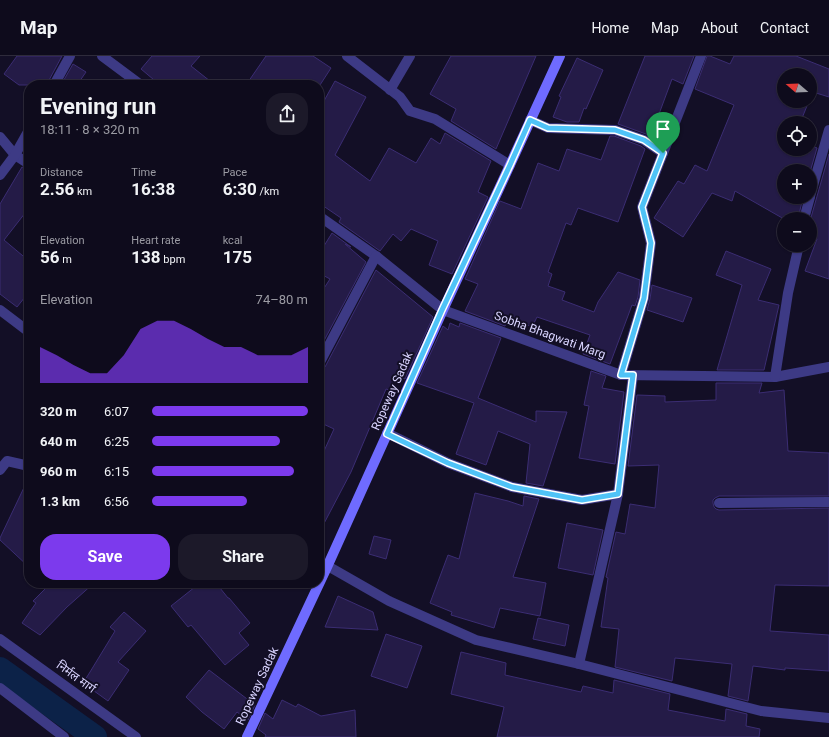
<!DOCTYPE html>
<meta charset="utf-8">
<style>
:root{--surface:#0e0b1c;--page:#1c1929;--text:#f1f3f6;--muted:#9b9ba3;--line:#2e2b3b;--accent:#7c3aed}
body{margin:0;font-family:Roboto,"Noto Sans Devanagari",sans-serif;background:var(--page);color:var(--text);height:100vh;display:flex;flex-direction:column;font-size:15px;white-space:nowrap}
*{box-sizing:border-box;margin:0}
p{font-size:13px;color:var(--muted)}
.icon{flex:none;width:22px;height:22px;fill:none;stroke:currentColor;stroke-width:2;stroke-linecap:round;stroke-linejoin:round}
.map{position:relative;flex:1;overflow:hidden}
.panel{position:absolute;left:24px;top:24px;width:300px;height:508px;display:flex;flex-direction:column;background:var(--surface);border-radius:16px;box-shadow:0 1px 3px #0004,0 0 0 1px var(--line)}
.panel>*{flex:none}
.needle{width:26px;rotate:289deg}
.controls{position:absolute;left:777px;top:12px;display:grid;gap:8px}
.controls a{display:grid;place-items:center;width:40px;height:40px;border-radius:50%;background:var(--surface);box-shadow:0 1px 3px #0004,0 0 0 1px var(--line);font-size:20px}
.pin{position:absolute;display:grid;place-items:center;width:34px;height:34px;color:#fff;margin:-41px -17px;border-radius:50% 50% 50% 0;rotate:-45deg;box-shadow:0 0 4px #0007}
.pin .icon{rotate:45deg}
.round{display:grid;place-items:center;flex:none;width:42px;height:42px;border-radius:16px;background:var(--page)}
.head{display:flex;align-items:center;justify-content:space-between;height:68px;padding:0 16px}
h1{font-size:22px;font-weight:700;line-height:30px}
.metrics{display:grid;grid-template-columns:repeat(3,1fr);gap:6px;height:68px;padding:4px 16px}
.metrics div{display:grid;align-content:center}
.metrics b{font-size:17px;font-weight:700}
.metrics small{font-size:11px;font-weight:400}
.metrics p{font-size:11px}
.chart{height:112px;padding:8px 16px}
.chart p{display:flex;justify-content:space-between}
.chart svg{width:100%;height:72px;margin-top:4px;fill:var(--accent);opacity:.7}
.cta{display:flex;gap:8px;margin-top:auto;padding:8px 16px}
.cta a{flex:1;height:46px;border-radius:16px;background:var(--accent);color:#fff;font-size:16px;font-weight:700;line-height:46px;text-align:center}
.cta a+a{background:var(--page);color:var(--text)}
ul{padding:0 16px;list-style:none;font-size:13px}
li{display:grid;grid-template-columns:64px 48px 1fr;align-items:center;height:30px}
li i{height:10px;border-radius:5px;background:var(--accent)}
header{display:flex;align-items:center;gap:24px;box-sizing:border-box;height:56px;padding:0 20px;background:var(--surface);border-bottom:1px solid var(--line)}
header strong{font-size:19px}
nav{display:flex;gap:22px;margin-inline-start:auto;font-size:14px}
.map>svg:first-child{display:block}
.lines{fill:none;stroke-linecap:round;stroke-linejoin:round}
.canal{stroke:#0c2248;stroke-width:24}
.building{fill:#241b47;stroke:#3b2d73}
.street{stroke:#3d3a85;stroke-width:10}
.secondary{stroke:#6f6bff;stroke-width:10}
.route-casing{stroke:#fff;stroke-width:8}
.route{stroke:#4fc3f7;stroke-width:5}
.labels{text-anchor:middle;dominant-baseline:central;stroke-width:4;stroke-linejoin:round;paint-order:stroke}
.street-label{font-size:12px;fill:#d9d4ff;stroke:#130f26}
</style>
<header>
<strong>Map</strong>
<nav><a>Home</a><a>Map</a><a>About</a><a>Contact</a></nav>
</header>
<div class="map">
<svg width="829" height="681" viewBox="0 0 829 681">
<rect width="100%" height="100%" fill="#130f26"/>
<g class="lines">
<polyline class="canal" points="0,613 95,681"/>
</g>
<g class="building">
<polygon points="17,0 62,0 48,26 48,29 19,29 4,18"/>
<polygon points="152,0 200,0 191,10 215,29 160,29 141,13"/>
<polygon points="266,0 313,0 331,12 320,29 246,29"/>
<polygon points="451,0 536,0 496,93 451,65 456,53 430,38"/>
<polygon points="645,0 694,0 683,28 672,23 659,58 661,59 653,78 651,77 650,80 646,78 618,68"/>
<polygon points="707,0 710,0 730,8 734,0 796,0 829,13 829,41 813,36 810,42 810,19 784,19 784,45 809,45 800,67 784,67 784,93 810,93 810,89 817,92 810,116 810,115 784,115 784,141 803,141 798,163 784,163 735,135 732,145 712,137 683,181 654,162 678,125 684,128 695,109 707,115 734,49 695,33"/>
<polygon points="577,2 603,14 586,53 584,52 579,66 567,66 553,61 561,41 559,40"/>
<polygon points="73,8 86,16 77,29 61,29"/>
<polygon points="335,25 366,41 335,99 370,125 389,92 416,107 431,82 440,88 445,77 491,105 478,136 488,141 452,218 429,209 438,185 411,173 401,185 393,178 380,195 339,166 341,162 319,147 319,54"/>
<polygon points="610,80 614,80 641,90 645,93 618,166 578,152 571,169 566,167 548,216 552,218 548,230 565,236 562,244 594,256 598,246 618,216 640,224 638,241 635,250 632,249 610,308 583,298 590,279 537,261 532,271 508,261 505,270 465,255 478,228 465,223 500,145 521,153 538,107 559,115 567,93 601,104"/>
<polygon points="829,98 829,223 805,215 817,183 810,179 810,165"/>
<polygon points="22,111 29,114 29,152 4,184 29,205 29,236 17,251 0,238 0,148"/>
<polygon points="332,177 351,191 345,188 366,206 319,294 319,240 330,223 319,217 319,198"/>
<polygon points="726,195 771,213 758,244 779,249 764,314 717,314 742,229 716,219"/>
<polygon points="376,214 433,261 405,323 396,319 389,334 386,333 351,416 319,477 319,406 334,373 319,366 319,314 322,314 325,311"/>
<polygon points="652,229 692,242 683,266 647,254 650,243"/>
<polygon points="450,267 459,271 460,267 501,282 478,342 536,366 536,355 567,356 543,430 526,427 530,388 498,375 486,409 456,398 474,347 417,327 443,270 448,274"/>
<polygon points="591,315 606,320 602,332 624,336 615,408 579,402 589,350 584,349"/>
<polygon points="716,327 762,327 759,337 784,334 788,395 829,397 829,440 719,440 715,442 713,444 713,447 714,451 716,453 719,454 829,452 829,530 775,529 770,575 829,579 829,615 785,612 785,614 753,610 748,645 728,640 732,608 675,602 672,625 615,611 619,573 601,571 608,522 606,521 616,476 625,478 630,448 655,452 659,409 628,410 637,339 665,340 665,346 716,344"/>
<polygon points="29,421 29,511 0,484 0,482"/>
<polygon points="475,437 508,445 523,450 524,440 539,443 513,521 546,527 540,560 500,552 494,572 451,559 452,556 430,547 448,499 459,503"/>
<polygon points="567,467 603,474 593,519 558,512"/>
<polygon points="374,480 391,484 386,503 369,498"/>
<polygon points="51,527 94,527 67,551 40,579 22,567 36,547 33,545"/>
<polygon points="200,527 216,527 228,542 229,542 250,567 239,577 249,589 225,609 191,569 188,571 171,550"/>
<polygon points="338,540 373,556 378,574 325,571"/>
<polygon points="124,556 146,575 118,606 129,614 108,645 83,627 90,616 115,575 110,571"/>
<polygon points="538,562 569,569 565,590 533,583"/>
<polygon points="386,578 422,590 407,632 371,620"/>
<polygon points="461,596 506,607 505,619 581,636 583,630 613,637 614,624 670,638 668,654 725,665 726,653 747,658 746,670 760,673 759,681 497,681 504,651 451,638"/>
<polygon points="209,614 255,649 248,664 237,656 224,673 202,656 186,641"/>
<polygon points="282,644 296,651 298,648 321,660 355,654 356,681 265,681 266,679 258,673 265,657 273,663"/>
</g>
<g class="lines">
<g class="street">
<polyline points="102,0 141,29"/>
<polyline points="347,0 400,41 410,55 435,63 510,109"/>
<polyline points="54,29 70,0"/>
<polyline points="390,34 410,0"/>
<polyline points="530,64 548,72 615,74 644,84 663,97"/>
<polyline points="0,81 15,99 29,108"/>
<polyline points="0,119 15,99 29,74"/>
<polyline points="810,140 829,74"/>
<polyline points="319,160 376,200 443,254 621,319 775,321 829,311"/>
<polyline points="804,163 810,141"/>
<polyline points="0,254 29,276"/>
<polyline points="319,308 376,200"/>
<polyline points="621,319 644,242 651,187 642,151 701,0"/>
<polyline points="775,321 788,237 799,189"/>
<polyline points="387,377 448,407 512,431 582,444 618,438"/>
<polyline points="0,414 7,405 29,410"/>
<polyline points="719,447 829,446"/>
<polyline points="319,505 389,545 476,584 579,608 761,655 829,662"/>
<polyline points="0,583 136,681"/>
<polyline points="579,608 618,438 633,319"/>
<polyline points="0,632 64,681"/>
</g>
<polyline class="secondary" points="247,681 327,511 443,254 510,109 560,0"/>
</g>
<g class="lines">
<defs>
<polygon id="route" points="530,64 548,72 615,74 644,84 663,97 642,151 651,187 644,242 621,319 633,319 618,438 582,444 512,431 448,407 387,378 442,254 510,109"/>
</defs>
<use href="#route" class="route-casing"/>
<use href="#route" class="route"/>
</g>
<g class="labels">
<g class="street-label">
<text transform="translate(550 279) rotate(20)">Sobha Bhagwati Marg</text>
<text transform="translate(392 335) rotate(-66)">Ropeway Sadak</text>
<text transform="translate(76 621) rotate(36)">निर्मल मार्ग</text>
<text transform="translate(257 630) rotate(-65)">Ropeway Sadak</text>
</g>
</g>
</svg>
<div class="controls">
<a><svg class="needle" viewBox="-14 -14 28 28"><path d="M0-13l5 13h-10z" fill="#e53935"/><path d="M0 13l5-13h-10z" fill="#9b9ba3"/></svg></a>
<a><svg class="icon" aria-label="locate" viewBox="0 0 24 24"><circle cx="12" cy="12" r="6"/><path d="M12 2v4M12 18v4M2 12h4M18 12h4"/></svg></a>
<a>+</a>
<a>−</a>
</div>
<div class="pin" style="left:663px;top:97px;background:#1e9e55"><svg class="icon" aria-label="arrive" viewBox="0 0 24 24"><path d="M6 21V4h12l-3 4 3 4H6"/></svg></div>
<section class="panel">
<div class="head"><div><h1>Evening run</h1><p>18:11 · 8 × 320 m</p></div><a class="round"><svg class="icon" aria-label="share" viewBox="0 0 24 24"><path d="M12 15V3M7 8l5-5 5 5M5 13v7h14v-7"/></svg></a></div>
<div class="metrics">
<div><p>Distance</p><b>2.56<small> km</small></b></div>
<div><p>Time</p><b>16:38</b></div>
<div><p>Pace</p><b>6:30<small> /km</small></b></div>
</div>
<div class="metrics">
<div><p>Elevation</p><b>56<small> m</small></b></div>
<div><p>Heart rate</p><b>138<small> bpm</small></b></div>
<div><p>kcal</p><b>175</b></div>
</div>
<div class="chart"><p><span>Elevation</span>74–80 m</p>
<svg viewBox="0 0 160 44" preserveAspectRatio="none"><path d="M0 44V22L10 27L20 33L30 38L40 38L50 27L60 11L70 6L80 6L90 11L100 17L110 22L120 22L130 27L140 27L150 27L160 22V44z"/></svg>
</div>
<ul>
<li><b>320 m</b>6:07<i style="width:100%"></i></li>
<li><b>640 m</b>6:25<i style="width:82%"></i></li>
<li><b>960 m</b>6:15<i style="width:91%"></i></li>
<li><b>1.3 km</b>6:56<i style="width:61%"></i></li>
</ul>
<div class="cta"><a>Save</a><a>Share</a></div>
</section>
</div>
